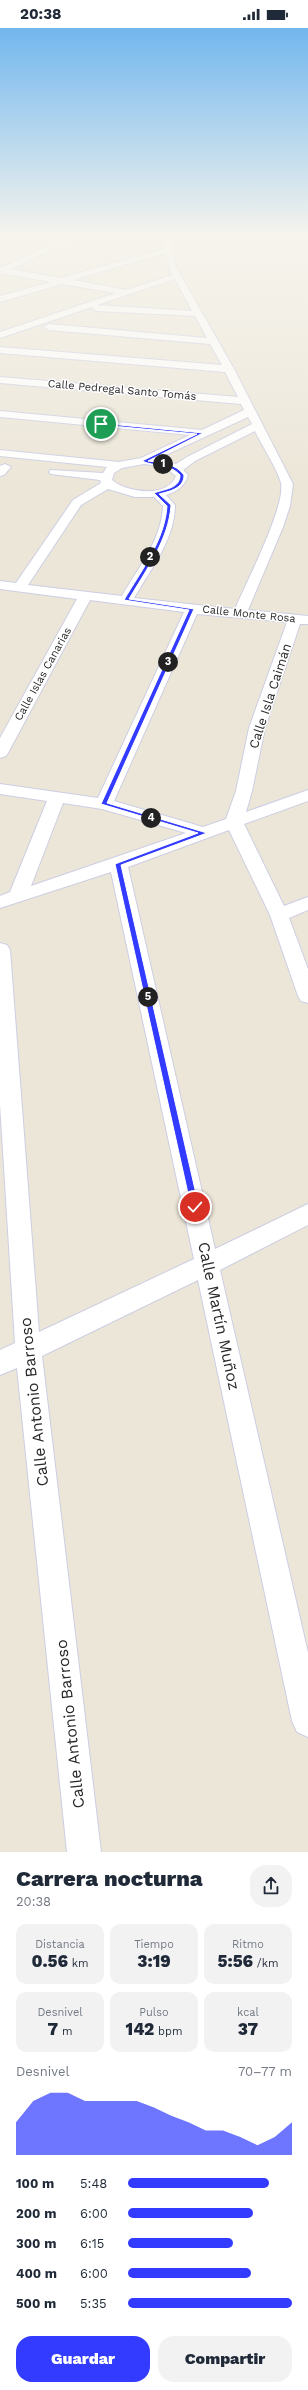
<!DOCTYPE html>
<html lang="es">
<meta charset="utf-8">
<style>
:root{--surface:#fff;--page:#f2f2f3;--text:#1f2937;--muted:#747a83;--accent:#323bff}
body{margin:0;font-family:"Work Sans",sans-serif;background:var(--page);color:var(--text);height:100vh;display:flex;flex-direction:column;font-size:15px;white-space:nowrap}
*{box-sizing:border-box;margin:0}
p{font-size:13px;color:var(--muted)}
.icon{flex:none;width:22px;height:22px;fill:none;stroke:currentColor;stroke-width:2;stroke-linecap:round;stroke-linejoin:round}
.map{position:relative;height:1824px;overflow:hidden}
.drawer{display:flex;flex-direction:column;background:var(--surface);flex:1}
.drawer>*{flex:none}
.pin{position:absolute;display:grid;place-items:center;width:34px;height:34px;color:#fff;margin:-17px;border:2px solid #fff;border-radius:50%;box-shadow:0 1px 4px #0007}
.km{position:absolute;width:20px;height:20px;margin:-10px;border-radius:50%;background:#222;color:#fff;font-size:11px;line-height:20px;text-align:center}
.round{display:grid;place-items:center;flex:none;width:42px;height:42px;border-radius:16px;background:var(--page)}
.summary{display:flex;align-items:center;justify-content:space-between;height:68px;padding:0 16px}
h1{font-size:22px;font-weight:800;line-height:30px}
.metrics{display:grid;grid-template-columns:repeat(3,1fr);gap:6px;height:68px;padding:4px 16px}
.metrics div{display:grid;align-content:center;border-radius:10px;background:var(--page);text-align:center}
.metrics b{font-size:17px;font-weight:800}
.metrics small{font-size:11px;font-weight:400}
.metrics p{font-size:11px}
.chart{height:112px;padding:8px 16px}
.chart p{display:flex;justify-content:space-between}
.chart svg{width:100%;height:72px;margin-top:4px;fill:var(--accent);opacity:.7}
.primary-button{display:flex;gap:8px;margin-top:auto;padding:8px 16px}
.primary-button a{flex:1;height:46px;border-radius:16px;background:var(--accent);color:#fff;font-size:16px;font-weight:800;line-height:46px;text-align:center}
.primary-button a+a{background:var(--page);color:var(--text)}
ul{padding:0 16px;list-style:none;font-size:13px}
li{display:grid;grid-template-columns:64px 48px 1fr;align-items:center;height:30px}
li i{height:10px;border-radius:5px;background:var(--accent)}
.status{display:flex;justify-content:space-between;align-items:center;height:28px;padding:0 20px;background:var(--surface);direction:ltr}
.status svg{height:11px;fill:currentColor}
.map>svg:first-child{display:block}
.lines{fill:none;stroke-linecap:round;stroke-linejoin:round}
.street-casing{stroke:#cdcee3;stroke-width:2}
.street{fill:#fff;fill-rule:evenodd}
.route{fill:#323bff;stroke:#fff}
.labels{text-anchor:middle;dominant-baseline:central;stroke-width:3;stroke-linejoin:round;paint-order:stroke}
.far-street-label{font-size:11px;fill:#282828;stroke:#fff}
.street-label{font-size:13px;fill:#282828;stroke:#fff}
.near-street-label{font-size:16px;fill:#282828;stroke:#fff}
</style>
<div class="status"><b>20:38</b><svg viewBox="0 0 49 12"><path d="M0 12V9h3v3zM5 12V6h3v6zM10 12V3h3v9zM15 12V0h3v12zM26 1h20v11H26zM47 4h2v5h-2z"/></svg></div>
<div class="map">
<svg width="308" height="1824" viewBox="0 0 308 1824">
<rect width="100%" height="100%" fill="#ece6d8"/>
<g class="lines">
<defs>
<g id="street">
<path d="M75 206H86L11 241 61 250 164 221 161 206H169L176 239 234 341 293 456 290 478 283 499 248 582 308 588V596H300L265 700 252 763 246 784 308 762V773L244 796 284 878 308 869V882L289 890 308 941V975L301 973 298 968 270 887 229 802 128 839 215 1221 308 1176V1197L220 1242 308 1625V1709L297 1704 292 1693 198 1252 42 1328 101 1824H67L17 1340 0 1347V1322L15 1315 0 1076V915L7 917 10 922 39 1304 194 1231 111 844 0 880V868L10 864 47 773 0 766V756L98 770 184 584 90 572 8 725 6 728 0 730V710L77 571 0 561V553L16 555 73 472 101 455 100 452 51 446 49 444 51 442 103 445 107 439 0 428V422L119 434 141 430 190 407 0 389V383L202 402 244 382 241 376 0 355V349L238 369 225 344 0 325V319L222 337 210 316 49 302 44 299 49 296 207 310 195 288 96 283 92 279 0 310V304L116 265 62 256 0 274V268L51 254 0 245V240ZM165 225 172 247 126 262 73 252ZM175 251 192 283 97 277ZM248 389 252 396 187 429 176 436 157 431ZM255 403C262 418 277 440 281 455 286 478 245 557 235 581L134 570C151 541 175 511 175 477L166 467C178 463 184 459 188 447L183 442 195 433ZM144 436C156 437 167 439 176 448 168 470 127 465 112 452L114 445 122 440ZM108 461 135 469H154L163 478C162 511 138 540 122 568L28 557 81 477ZM197 586 287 594 249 700 236 763 226 791 203 799 114 773ZM63 775 102 781 186 805 31 858Z"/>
<polygon points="5,436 11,439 4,447 0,448 0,438"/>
</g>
</defs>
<use href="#street" class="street-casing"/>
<use href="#street" class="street"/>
</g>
<linearGradient id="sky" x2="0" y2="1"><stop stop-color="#72b7ee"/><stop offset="0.45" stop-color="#f6f4ed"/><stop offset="1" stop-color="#f6f4ed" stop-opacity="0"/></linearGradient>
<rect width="308" height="461" fill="url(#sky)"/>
<path class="route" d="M99 395 203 405 148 433C162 435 175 435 184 447 184 460 171 463 159 466L171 477C169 511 146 542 129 571L194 581 107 775 207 805 121 837 199 1179 195 1182 191 1179 115 836 198 805 101 776 189 582 124 572C141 543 165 512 167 478L154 465C164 461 180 461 180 447 169 435 155 439 142 433L197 406 101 397Z"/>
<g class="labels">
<g class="far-street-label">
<text transform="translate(122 362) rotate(5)">Calle Pedregal Santo Tomás</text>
<text transform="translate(249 586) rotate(6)">Calle Monte Rosa</text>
<text transform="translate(43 646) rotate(-61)">Calle Islas Canarias</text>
</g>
<g class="street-label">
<text transform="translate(270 668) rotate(-72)">Calle Isla Caimán</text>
</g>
<g class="near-street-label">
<text transform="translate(219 1288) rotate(78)">Calle Martín Muñoz</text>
<text transform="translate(34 1374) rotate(-96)">Calle Antonio Barroso</text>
<text transform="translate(70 1696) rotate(-96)">Calle Antonio Barroso</text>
</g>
</g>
</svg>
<div class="pin" style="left:101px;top:396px;background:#1e9e55"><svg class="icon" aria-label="arrive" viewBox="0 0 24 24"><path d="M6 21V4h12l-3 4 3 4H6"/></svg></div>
<div class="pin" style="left:195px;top:1179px;background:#d93025"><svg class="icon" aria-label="check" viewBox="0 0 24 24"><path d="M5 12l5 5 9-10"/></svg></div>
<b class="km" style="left:163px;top:436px">1</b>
<b class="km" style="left:150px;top:529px">2</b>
<b class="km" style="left:168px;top:634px">3</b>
<b class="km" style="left:151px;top:790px">4</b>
<b class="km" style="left:148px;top:969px">5</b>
</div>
<section class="drawer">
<div class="summary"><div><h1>Carrera nocturna</h1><p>20:38</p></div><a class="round"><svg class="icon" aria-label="share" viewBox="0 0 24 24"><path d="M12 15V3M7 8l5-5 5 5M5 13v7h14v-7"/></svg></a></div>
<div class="metrics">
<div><p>Distancia</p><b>0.56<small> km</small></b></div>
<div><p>Tiempo</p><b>3:19</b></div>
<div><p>Ritmo</p><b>5:56<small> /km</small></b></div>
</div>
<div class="metrics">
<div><p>Desnivel</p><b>7<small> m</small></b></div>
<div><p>Pulso</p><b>142<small> bpm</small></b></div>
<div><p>kcal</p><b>37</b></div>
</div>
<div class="chart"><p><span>Desnivel</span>70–77 m</p>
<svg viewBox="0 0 160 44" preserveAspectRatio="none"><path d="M0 44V24L10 11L20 6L30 6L40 11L50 11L60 11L70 11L80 15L90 20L100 24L110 29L120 29L130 33L140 38L150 33L160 24V44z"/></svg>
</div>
<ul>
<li><b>100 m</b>5:48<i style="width:86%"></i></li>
<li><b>200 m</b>6:00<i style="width:76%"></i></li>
<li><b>300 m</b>6:15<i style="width:64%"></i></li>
<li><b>400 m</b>6:00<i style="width:75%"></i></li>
<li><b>500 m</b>5:35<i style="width:100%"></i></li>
</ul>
<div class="primary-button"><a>Guardar</a><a>Compartir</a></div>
</section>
